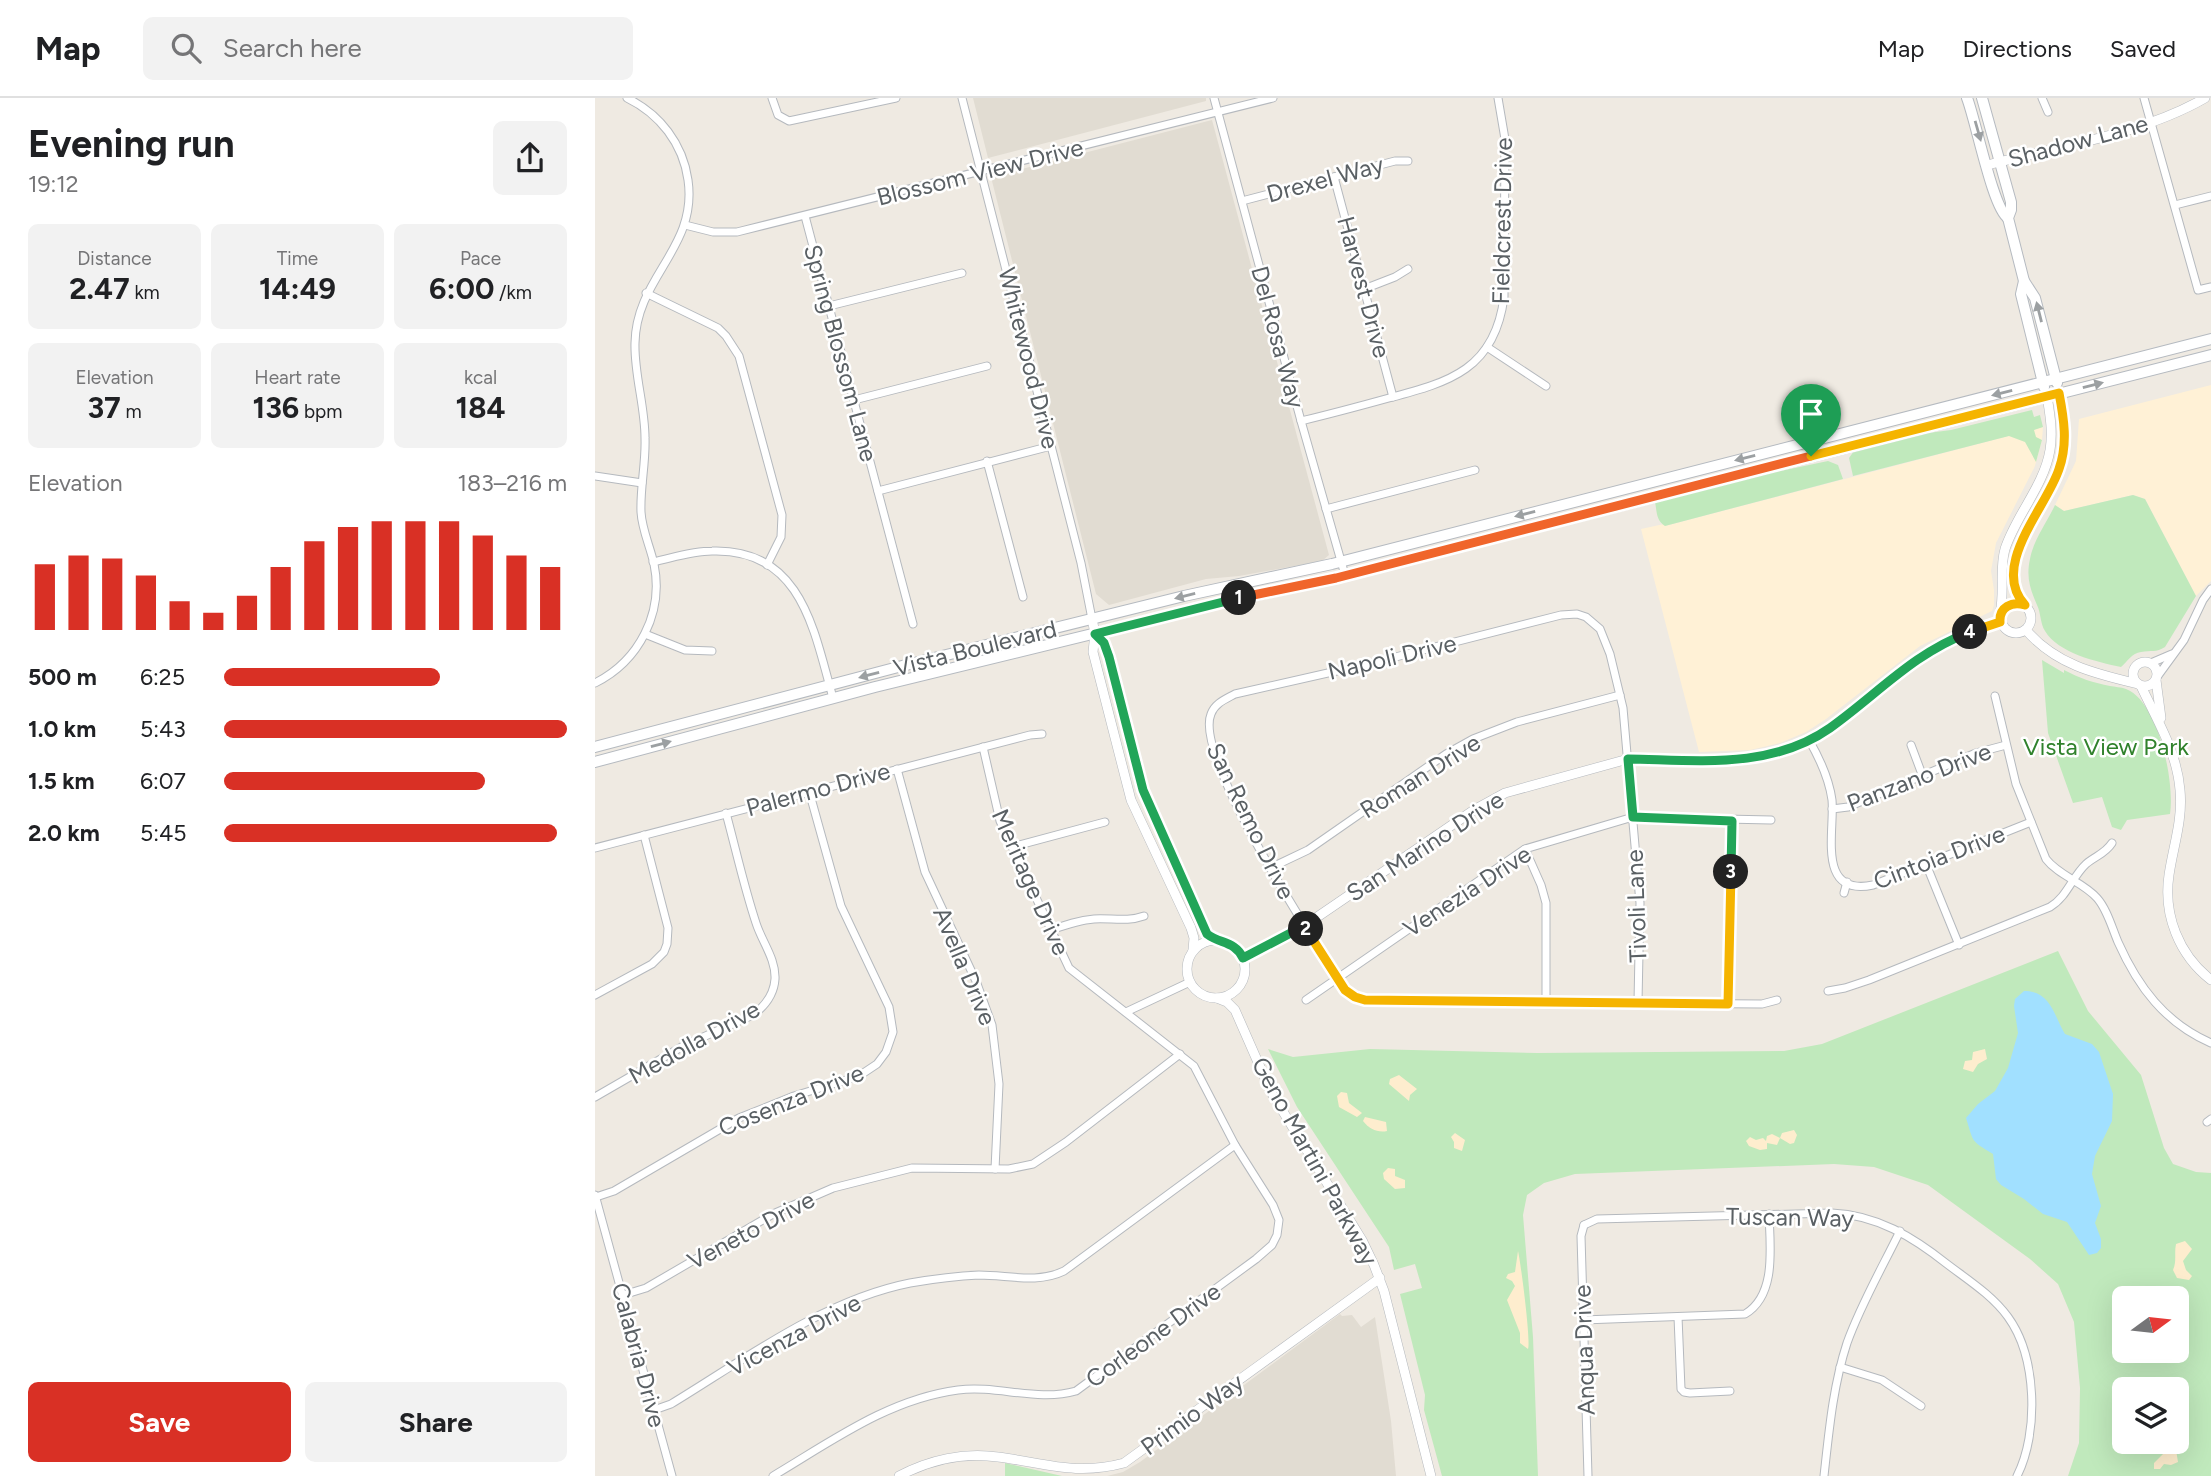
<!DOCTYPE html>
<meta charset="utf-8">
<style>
:root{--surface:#fff;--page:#f2f2f2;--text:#202124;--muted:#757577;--line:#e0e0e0;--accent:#d93025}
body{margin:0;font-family:Figtree,sans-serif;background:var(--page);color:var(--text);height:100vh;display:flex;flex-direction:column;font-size:26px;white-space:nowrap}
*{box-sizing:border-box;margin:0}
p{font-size:23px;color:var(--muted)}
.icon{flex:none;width:38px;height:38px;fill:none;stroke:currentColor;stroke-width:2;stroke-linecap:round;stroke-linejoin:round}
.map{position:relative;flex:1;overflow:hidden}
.sheet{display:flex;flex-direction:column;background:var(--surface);width:595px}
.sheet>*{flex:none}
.needle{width:46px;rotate:75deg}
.controls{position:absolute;left:1517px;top:1188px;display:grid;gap:14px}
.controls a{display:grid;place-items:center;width:77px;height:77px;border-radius:10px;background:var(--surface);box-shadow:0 7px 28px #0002;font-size:35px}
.pin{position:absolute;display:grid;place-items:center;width:60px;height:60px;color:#fff;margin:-72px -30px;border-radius:50% 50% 50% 0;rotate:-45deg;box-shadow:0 0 7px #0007}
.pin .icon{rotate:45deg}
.km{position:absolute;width:35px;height:35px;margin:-18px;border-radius:50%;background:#222;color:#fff;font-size:19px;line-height:35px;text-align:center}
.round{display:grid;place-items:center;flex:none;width:74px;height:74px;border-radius:10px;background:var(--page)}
.summary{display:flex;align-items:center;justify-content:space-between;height:119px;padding:0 28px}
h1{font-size:38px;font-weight:700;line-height:52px}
.stats{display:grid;grid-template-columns:repeat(3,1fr);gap:10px;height:119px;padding:7px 28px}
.stats div{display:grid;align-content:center;border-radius:10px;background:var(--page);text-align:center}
.stats b{font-size:30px;font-weight:700}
.stats small{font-size:19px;font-weight:400}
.stats p{font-size:19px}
.chart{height:196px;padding:14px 28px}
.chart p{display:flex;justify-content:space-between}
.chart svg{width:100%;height:126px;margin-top:7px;stroke:var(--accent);stroke-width:6}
.cta{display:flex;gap:14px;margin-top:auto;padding:14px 28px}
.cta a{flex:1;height:80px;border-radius:10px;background:var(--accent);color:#fff;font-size:28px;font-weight:700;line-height:80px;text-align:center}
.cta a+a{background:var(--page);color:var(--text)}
ul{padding:0 28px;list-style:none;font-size:23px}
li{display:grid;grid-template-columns:112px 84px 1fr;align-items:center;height:52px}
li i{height:18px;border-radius:9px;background:var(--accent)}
header{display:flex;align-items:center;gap:42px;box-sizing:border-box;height:98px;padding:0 35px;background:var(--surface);border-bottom:2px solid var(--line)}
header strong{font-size:33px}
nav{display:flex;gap:38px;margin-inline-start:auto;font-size:24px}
.search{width:490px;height:63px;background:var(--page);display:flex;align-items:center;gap:18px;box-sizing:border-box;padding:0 24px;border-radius:10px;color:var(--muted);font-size:26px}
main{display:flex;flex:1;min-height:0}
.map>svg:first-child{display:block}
.commercial{fill:#fff1d6}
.education{fill:#e1dcd2}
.green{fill:#c0e9bc;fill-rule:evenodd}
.sand{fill:#feedce}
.water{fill:#a1e0ff}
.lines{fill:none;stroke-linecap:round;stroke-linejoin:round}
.minor-casing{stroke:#b5b9be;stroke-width:9}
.tertiary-casing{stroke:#b5b9be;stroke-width:10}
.secondary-casing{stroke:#b5bac0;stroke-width:12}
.minor{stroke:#fff;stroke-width:7}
.tertiary{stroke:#fff;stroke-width:9}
.secondary{stroke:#fff;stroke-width:10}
.oneway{fill:#9ca0a2}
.split-1-casing{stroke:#fff;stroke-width:14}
.split-2-casing{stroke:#fff;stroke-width:14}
.split-3-casing{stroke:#fff;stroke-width:14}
.split-4-casing{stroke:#fff;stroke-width:14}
.split-5-casing{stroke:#fff;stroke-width:14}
.split-1{stroke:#f0652b;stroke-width:9}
.split-2{stroke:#22a559;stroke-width:9}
.split-3{stroke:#f5b400;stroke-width:9}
.split-4{stroke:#22a559;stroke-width:9}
.split-5{stroke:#f5b400;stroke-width:9}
.labels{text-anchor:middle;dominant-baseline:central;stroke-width:5;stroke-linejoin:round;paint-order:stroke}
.street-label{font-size:24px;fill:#5a6064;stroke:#fff}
.park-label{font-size:24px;fill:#30822c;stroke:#fff}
</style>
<header>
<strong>Map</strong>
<div class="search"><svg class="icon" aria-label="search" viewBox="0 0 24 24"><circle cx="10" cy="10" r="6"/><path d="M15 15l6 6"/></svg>Search here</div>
<nav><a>Map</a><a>Directions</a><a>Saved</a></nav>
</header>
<main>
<section class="sheet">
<div class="summary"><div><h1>Evening run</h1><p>19:12</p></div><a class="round"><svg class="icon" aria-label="share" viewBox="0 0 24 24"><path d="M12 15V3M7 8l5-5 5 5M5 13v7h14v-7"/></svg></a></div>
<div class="stats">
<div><p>Distance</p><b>2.47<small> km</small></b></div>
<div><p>Time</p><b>14:49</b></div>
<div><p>Pace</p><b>6:00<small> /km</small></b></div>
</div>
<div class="stats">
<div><p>Elevation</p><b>37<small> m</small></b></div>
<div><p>Heart rate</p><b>136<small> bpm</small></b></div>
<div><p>kcal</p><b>184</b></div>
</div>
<div class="chart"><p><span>Elevation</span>183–216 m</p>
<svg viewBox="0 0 160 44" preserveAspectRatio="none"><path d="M5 44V21M15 44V18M25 44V19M35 44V25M45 44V34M55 44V38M65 44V32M75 44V22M85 44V13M95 44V8M105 44V6M115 44V6M125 44V6M135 44V11M145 44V18M155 44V22"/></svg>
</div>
<ul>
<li><b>500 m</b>6:25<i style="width:63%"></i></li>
<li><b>1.0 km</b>5:43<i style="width:100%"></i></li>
<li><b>1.5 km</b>6:07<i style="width:76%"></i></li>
<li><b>2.0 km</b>5:45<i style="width:97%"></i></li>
</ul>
<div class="cta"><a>Save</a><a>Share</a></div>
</section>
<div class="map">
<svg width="1616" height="1378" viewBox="0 0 1616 1378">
<rect width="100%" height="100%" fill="#efeae2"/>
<g class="commercial">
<polygon points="1616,287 1616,483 1601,498 1550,401 1538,397 1469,413 1460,407 1481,363 1484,321"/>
<polygon points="1448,329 1447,342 1440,368 1401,445 1396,473 1399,492 1399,507 1397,513 1325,548 1231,621 1211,634 1185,645 1155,652 1104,654 1046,431 1069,426 1070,428"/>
</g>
<g class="education">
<polygon points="378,0 611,0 611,3 393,60"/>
<polygon points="617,22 734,457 727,463 644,478 611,481 514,507 501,496 396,79"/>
<polygon points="745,1216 747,1218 757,1217 766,1229 780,1219 796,1323 801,1378 512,1378 528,1374 545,1364"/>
</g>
<g class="green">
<polygon points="1437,312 1439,319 1445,317 1448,329 1439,332 1441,339 1447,342 1441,364 1430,344 1414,338 1258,378 1254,360 1259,353 1318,337 1356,332"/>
<path d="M1233 363 1243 367 1248 381 1070 428C1061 422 1062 414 1060 404L1064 402 1142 382Z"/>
<path d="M1538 397 1550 401 1601 498 1570 549C1561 555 1556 552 1546 554 1537 555 1532 564 1526 569 1502 564 1463 555 1450 533 1445 525 1446 515 1442 507 1435 491 1431 479 1435 461 1438 443 1452 424 1460 407L1469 413Z"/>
<path d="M1447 562 1469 575V572C1484 580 1499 585 1515 588 1520 589 1526 589 1531 591 1563 603 1580 683 1575 716L1532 722 1526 732 1517 729 1507 699 1478 705 1453 635Z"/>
<path d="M1463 853 1493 913 1546 977 1569 1050 1578 1066 1601 1074 1616 1075V1378H1473L1484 1345 1485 1290 1479 1224 1463 1186 1435 1161 1333 1087 1279 1069 1239 1066 980 1076 949 1085 932 1097 928 1117 938 1239 943 1378H847L829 1312 830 1297 805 1196 827 1190 820 1166 799 1172 794 1149 702 1009 673 951 698 959 775 951 942 955 1189 953 1227 946ZM1530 1200H1582V1253H1530ZM1530 1292H1582V1344H1530Z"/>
<polygon points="410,1365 467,1378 410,1378"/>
</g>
<g class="sand">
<polygon points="1390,951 1392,961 1383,966 1378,974 1368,971 1370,963 1377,962 1378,954"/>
<polygon points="804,977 822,991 815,997 814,1003 794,986 795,981"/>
<polygon points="746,994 752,995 754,1005 767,1015 762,1019 744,1009 742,998"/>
<path d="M770 1019 791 1024 792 1033C783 1035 774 1031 768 1023Z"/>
<polygon points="1199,1032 1202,1037 1199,1045 1195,1046 1185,1040 1182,1047 1172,1045 1172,1051 1165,1052 1154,1048 1151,1043 1155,1039 1161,1042 1168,1040 1171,1043 1172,1038 1177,1036 1185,1040 1187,1035"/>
<polygon points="860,1035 870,1042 867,1053 859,1050 859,1044 856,1039"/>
<polygon points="793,1070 800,1071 800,1078 810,1082 810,1090 800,1091 789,1081 788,1075"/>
<path d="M1590 1143 1597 1151 1588 1163 1591 1172 1597 1178 1594 1182 1582 1180 1578 1172C1582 1163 1579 1155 1581 1146Z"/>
<path d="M923 1153C926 1166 936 1244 933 1251L925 1245V1235L912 1202 920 1188 917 1183 911 1180 913 1176 920 1174Z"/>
<polygon points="1583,1341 1586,1347 1581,1352 1583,1364 1576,1367 1569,1366 1565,1371 1559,1371 1559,1365 1572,1352 1574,1345 1582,1344"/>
</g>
<path class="water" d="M1429 893C1456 893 1459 918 1470 936L1497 946 1504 954 1518 996 1517 1023 1500 1058 1497 1076 1506 1108 1500 1125 1506 1141V1150L1502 1155 1494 1157 1472 1124 1448 1116 1429 1101 1406 1087 1401 1081 1398 1056C1375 1042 1379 1045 1371 1020L1383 1006 1400 993 1413 970 1423 935 1419 908 1420 901Z"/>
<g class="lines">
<defs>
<g id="minor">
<polyline points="177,0 183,17 194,23 301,0"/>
<polyline points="367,0 486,465 497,521"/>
<polyline points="619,0 706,323 750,477"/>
<polyline points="1447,0 1453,14"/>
<polyline points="1549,0 1603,192 1616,189"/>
<polyline points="739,79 798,299"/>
<polyline points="647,103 800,63 813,63"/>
<polyline points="1580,107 1616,98"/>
<polyline points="210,118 318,526"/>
<polyline points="90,127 118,134 142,134 678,0"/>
<polyline points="769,191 800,179 813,171"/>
<polyline points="51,195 123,230 131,238 144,258 187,417 186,439 172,467"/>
<polyline points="234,208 367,175"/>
<polyline points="892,249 951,288"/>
<polyline points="259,302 392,268"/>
<path d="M706 323C735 316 765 308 794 300 855 284 900 271 909 199L910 41 903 0"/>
<polyline points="392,363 428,499"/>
<polyline points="0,378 47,385"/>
<polyline points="283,393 456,348"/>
<polyline points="731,411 880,372"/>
<path d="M58 464C77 460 97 453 117 453 207 450 219 533 238 600"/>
<polyline points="50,536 90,552 117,553"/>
<polyline points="1556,565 1577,556"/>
<polyline points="1562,579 1589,542 1608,502 1616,491"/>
<path d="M0 585C44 563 69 515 59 466 55 448 47 432 46 414 45 389 51 365 50 340 50 308 39 276 40 245 41 179 103 150 93 82 88 46 65 16 32 0"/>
<path d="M1400 598 1421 686 1451 761C1464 778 1488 784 1502 800 1512 811 1517 830 1523 844 1543 889 1570 925 1616 945"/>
<path d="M1214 642C1225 661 1234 680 1237 702 1240 733 1221 799 1278 787L1436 724"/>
<polyline points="1316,647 1328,679"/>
<polyline points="302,671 330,774 381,883 397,927 404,986 400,1071"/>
<polyline points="1237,711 1253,709 1381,655 1411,647"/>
<polyline points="417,749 510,724"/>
<polyline points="0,750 435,637 447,636"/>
<polyline points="930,751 946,787 951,805 951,905"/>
<polyline points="1331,766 1364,847"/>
<polyline points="675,770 713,752 851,656 878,641 922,624 1025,597"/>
<polyline points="1249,795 1252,784"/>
<path d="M456 832C470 827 484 822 499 821 517 820 532 824 549 818"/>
<path d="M1233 893 1250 890 1274 882 1455 809C1472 799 1477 779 1491 766 1500 758 1510 756 1517 745"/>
<polyline points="0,897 57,866 69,854 72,846 73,830 49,737"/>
<polyline points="711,902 930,751 1038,719 1176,722"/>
<path d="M1043 904 1045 805 1028 610 1015 556 1005 531 991 519 982 516 966 517 777 565 640 596C631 601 620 605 616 616 598 659 723 849 750 892L760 899 780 903 1167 906 1182 902"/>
<polyline points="1133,906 1137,722"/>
<polyline points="531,914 595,884"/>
<path d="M0 999 90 947 158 917C170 908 179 897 180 881 181 861 167 844 161 825 149 789 141 752 131 715"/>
<polyline points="1612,1024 1616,1021"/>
<polyline points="0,1097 77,1378"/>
<polyline points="1,1099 19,1093 144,1020 199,998 264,978 282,966 291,954 298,934 294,909 246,808 214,693"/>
<path d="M989 1127 1002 1121 1237 1115C1282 1117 1318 1139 1352 1166 1373 1182 1397 1197 1413 1219 1442 1259 1444 1335 1422 1378"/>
<polyline points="989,1127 986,1138 993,1378"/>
<polyline points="28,1197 51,1190 178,1116 238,1090 317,1070 414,1071 438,1066 471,1044 585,956"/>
<polyline points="1083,1219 1086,1291 1089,1294 1095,1295 1135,1293"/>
<path d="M988 1222 1150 1216C1182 1197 1175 1148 1174 1116"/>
<polyline points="1245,1269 1287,1282 1326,1308"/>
<path d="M59 1312 76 1306C150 1261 229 1202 315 1185 338 1181 361 1178 384 1177 413 1177 442 1186 469 1173L640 1047"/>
<path d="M178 1378C237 1343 294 1301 363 1292 403 1287 442 1304 481 1293L661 1161 677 1147 682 1137 684 1122 678 1107 640 1047 599 968 474 870 405 723 388 649"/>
<path d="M1229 1378C1234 1333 1238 1288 1252 1245 1266 1206 1287 1170 1305 1133"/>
</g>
<g id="tertiary">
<path d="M1392 67C1462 49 1548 36 1610 0"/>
<circle cx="1421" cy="520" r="15"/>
<path d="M1430 507C1394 467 1452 410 1464 371 1472 346 1469 321 1464 295"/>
<path d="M1405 515C1410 494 1404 472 1410 451 1421 417 1449 388 1455 352 1458 334 1455 317 1452 298"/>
<polyline points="497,521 500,535 498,554 536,702 596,830 599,840 598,852"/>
<path d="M1431 532C1461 567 1501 576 1543 586"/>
<polyline points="500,535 512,550 548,692 610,832 621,841"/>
<circle cx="1550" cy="576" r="12"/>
<polyline points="1561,582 1566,620"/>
<path d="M1546 588C1562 622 1582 654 1585 692 1588 722 1578 749 1574 777 1568 817 1584 857 1616 882"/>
<circle cx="621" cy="871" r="29"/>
<polyline points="648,860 709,828 879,712 910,695 1033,661 1138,662 1185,653 1214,642 1234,630 1330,555 1352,543 1405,524"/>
<polyline points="622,900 632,904 640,912 676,994 767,1142 779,1167 789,1193 836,1378"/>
<path d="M304 1378C334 1362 369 1354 403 1359 450 1365 481 1378 529 1365L785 1180"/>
</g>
<g id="secondary">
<path d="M1372 0C1381 23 1398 111 1413 120"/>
<polyline points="1387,0 1416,104 1416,112 1413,120 1429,183 1440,200 1462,285"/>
<polyline points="1429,183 1426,196 1449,289"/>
<polyline points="0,649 307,568 589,498 737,466 1616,241"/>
<polyline points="0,664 280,589 624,505 741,480 1616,257"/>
</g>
</defs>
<use href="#minor" class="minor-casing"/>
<use href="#tertiary" class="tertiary-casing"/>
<use href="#secondary" class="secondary-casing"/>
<use href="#minor" class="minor"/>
<use href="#tertiary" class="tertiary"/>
<use href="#secondary" class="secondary"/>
</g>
<defs><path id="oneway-solid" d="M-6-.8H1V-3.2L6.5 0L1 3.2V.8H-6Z" transform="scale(1.75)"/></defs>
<g class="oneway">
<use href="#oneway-solid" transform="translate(1383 33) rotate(74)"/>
<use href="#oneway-solid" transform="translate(1444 214) rotate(-104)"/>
<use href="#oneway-solid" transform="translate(1498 287) rotate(-14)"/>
<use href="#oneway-solid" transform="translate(1407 295) rotate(166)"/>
<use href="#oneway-solid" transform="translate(1150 360) rotate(166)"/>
<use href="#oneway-solid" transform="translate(930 416) rotate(166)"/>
<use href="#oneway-solid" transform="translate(590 498) rotate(166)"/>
<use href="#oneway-solid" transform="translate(274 577) rotate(165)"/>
<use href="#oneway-solid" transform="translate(66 646) rotate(-15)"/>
</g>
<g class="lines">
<defs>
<polyline id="split-1" points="644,500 741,480 1216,358"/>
<path id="split-2" d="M644 500 500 536 509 545 514 559 548 692 612 836C625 846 640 843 648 860L709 828 711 831"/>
<polyline id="split-3" points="711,831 750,892 760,899 770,902 1133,906 1136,774"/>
<path id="split-4" d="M1136 774 1137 723 1038 719 1033 661C1101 662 1175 672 1235 630 1284 595 1317 556 1375 534"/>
<path id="split-5" d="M1216 358 1464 295C1469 321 1473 346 1464 371 1452 409 1394 468 1430 507 1417 503 1404 509 1405 524L1375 534"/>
</defs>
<use href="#split-1" class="split-1-casing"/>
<use href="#split-2" class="split-2-casing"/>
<use href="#split-3" class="split-3-casing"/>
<use href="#split-4" class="split-4-casing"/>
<use href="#split-5" class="split-5-casing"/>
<use href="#split-1" class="split-1"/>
<use href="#split-2" class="split-2"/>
<use href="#split-3" class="split-3"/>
<use href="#split-4" class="split-4"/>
<use href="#split-5" class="split-5"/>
</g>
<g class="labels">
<g class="street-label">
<text transform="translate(1483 43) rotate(-15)">Shadow Lane</text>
<text transform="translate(385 74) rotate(-14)">Blossom View Drive</text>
<text transform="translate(730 81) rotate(-15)">Drexel Way</text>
<text transform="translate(907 123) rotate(-89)">Fieldcrest Drive</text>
<text transform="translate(769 189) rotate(75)">Harvest Drive</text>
<text transform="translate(683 239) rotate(75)">Del Rosa Way</text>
<text transform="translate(246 255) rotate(75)">Spring Blossom Lane</text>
<text transform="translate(434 260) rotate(76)">Whitewood Drive</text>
<text transform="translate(380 550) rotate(-14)">Vista Boulevard</text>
<text transform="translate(797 559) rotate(-13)">Napoli Drive</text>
<text transform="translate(825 678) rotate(-32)">Roman Drive</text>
<text transform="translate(1324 679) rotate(-21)">Panzano Drive</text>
<text transform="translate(223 691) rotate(-15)">Palermo Drive</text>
<text transform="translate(656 723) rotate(64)">San Remo Drive</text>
<text transform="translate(830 748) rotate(-33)">San Marino Drive</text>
<text transform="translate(1344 759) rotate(-21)">Cintoia Drive</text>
<text transform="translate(436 784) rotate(66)">Meritage Drive</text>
<text transform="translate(872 793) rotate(-33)">Venezia Drive</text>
<text transform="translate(1041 808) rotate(-92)">Tivoli Lane</text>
<text transform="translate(370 868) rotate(67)">Avella Drive</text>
<text transform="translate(99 944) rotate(-29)">Medolla Drive</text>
<text transform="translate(196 1002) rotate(-22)">Cosenza Drive</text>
<text transform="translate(720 1063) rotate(61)">Geno Martini Parkway</text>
<text transform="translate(1195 1119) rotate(1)">Tuscan Way</text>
<text transform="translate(156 1132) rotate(-28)">Veneto Drive</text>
<text transform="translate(199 1237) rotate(-28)">Vicenza Drive</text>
<text transform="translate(558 1237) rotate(-36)">Corleone Drive</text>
<text transform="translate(989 1252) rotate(-92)">Anqua Drive</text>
<text transform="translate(44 1257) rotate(75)">Calabria Drive</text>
<text transform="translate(597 1316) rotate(-36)">Primio Way</text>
</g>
<g class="park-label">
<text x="1511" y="648">Vista View Park</text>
</g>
</g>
</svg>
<div class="controls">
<a><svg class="needle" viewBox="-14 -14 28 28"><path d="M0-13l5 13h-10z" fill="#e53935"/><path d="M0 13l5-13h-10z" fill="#757577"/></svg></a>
<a><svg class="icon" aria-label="layers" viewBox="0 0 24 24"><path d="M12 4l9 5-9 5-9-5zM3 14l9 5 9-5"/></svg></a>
</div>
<div class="pin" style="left:1216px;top:358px;background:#1e9e55"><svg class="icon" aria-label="arrive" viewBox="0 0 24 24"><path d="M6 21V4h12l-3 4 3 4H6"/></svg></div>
<b class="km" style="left:644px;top:500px">1</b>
<b class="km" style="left:711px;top:831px">2</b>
<b class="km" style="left:1136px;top:774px">3</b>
<b class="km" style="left:1375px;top:534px">4</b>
</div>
</main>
